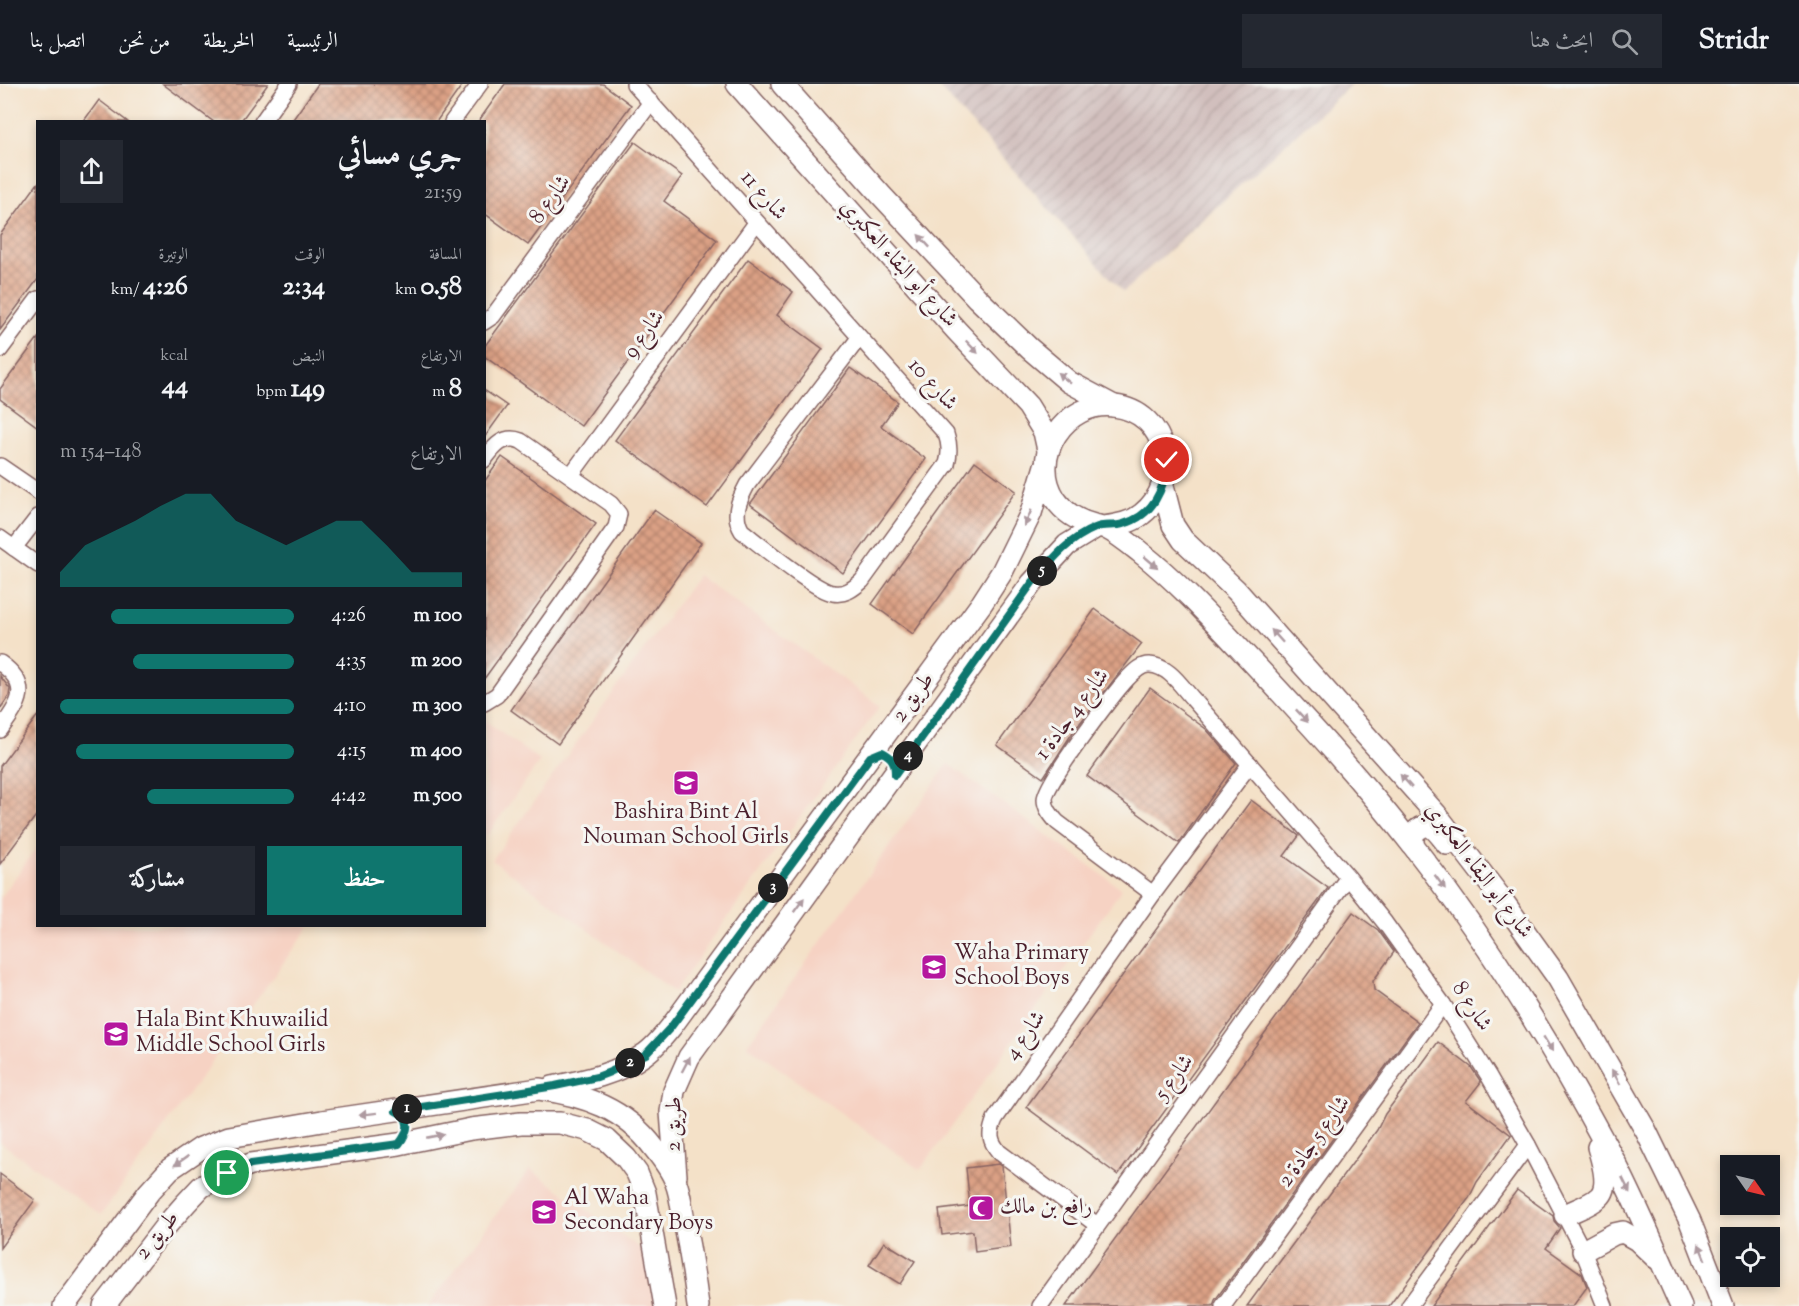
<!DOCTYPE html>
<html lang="ar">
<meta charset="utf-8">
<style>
:root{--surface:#171b24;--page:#242831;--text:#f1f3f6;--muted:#9ea1a6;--line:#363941;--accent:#0f766e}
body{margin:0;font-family:"Sorts Mill Goudy",Amiri,serif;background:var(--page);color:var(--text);direction:rtl;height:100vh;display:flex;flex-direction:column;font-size:22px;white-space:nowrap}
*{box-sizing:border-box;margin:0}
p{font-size:20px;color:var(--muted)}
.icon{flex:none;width:33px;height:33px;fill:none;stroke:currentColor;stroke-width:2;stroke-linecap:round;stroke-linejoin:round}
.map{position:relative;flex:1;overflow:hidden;direction:ltr}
.panel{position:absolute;left:36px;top:36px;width:450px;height:807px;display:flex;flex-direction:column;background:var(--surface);border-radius:0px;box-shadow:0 3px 9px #0003;direction:rtl}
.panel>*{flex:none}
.needle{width:39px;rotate:124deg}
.tools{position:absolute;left:1720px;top:1071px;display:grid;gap:12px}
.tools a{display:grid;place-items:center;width:60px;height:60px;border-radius:0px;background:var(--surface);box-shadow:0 3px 9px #0003;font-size:30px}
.pin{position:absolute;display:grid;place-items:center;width:51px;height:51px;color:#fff;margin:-26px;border:3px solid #fff;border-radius:50%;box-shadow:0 2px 6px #0007}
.km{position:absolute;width:30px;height:30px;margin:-15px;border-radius:50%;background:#222;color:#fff;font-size:16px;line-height:30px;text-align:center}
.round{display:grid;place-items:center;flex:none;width:63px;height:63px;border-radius:0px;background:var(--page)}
.summary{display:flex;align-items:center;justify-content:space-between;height:102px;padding:0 24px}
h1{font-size:33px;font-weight:800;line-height:45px}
.metrics{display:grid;grid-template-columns:repeat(3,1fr);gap:9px;height:102px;padding:6px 24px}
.metrics div{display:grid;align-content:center}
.metrics b{font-size:26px;font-weight:800}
.metrics small{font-size:16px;font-weight:400}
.metrics p{font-size:16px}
.chart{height:168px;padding:12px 24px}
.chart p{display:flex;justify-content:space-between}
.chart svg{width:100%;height:108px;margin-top:6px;fill:var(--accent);opacity:.7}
.button{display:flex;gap:12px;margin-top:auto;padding:12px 24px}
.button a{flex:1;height:69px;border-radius:0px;background:var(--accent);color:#fff;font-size:24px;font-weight:800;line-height:69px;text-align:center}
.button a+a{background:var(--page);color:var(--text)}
ul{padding:0 24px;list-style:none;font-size:20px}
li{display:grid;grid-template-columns:96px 72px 1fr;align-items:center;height:45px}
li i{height:15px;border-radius:8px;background:var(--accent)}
header{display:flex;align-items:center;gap:36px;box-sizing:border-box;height:84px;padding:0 30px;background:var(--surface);border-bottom:2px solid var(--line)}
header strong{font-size:28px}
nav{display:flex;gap:33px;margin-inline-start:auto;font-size:21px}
.search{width:420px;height:54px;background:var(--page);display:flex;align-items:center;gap:15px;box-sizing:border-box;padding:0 21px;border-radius:0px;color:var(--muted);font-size:22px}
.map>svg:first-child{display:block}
.built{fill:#f6d2c3}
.industrial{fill:url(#industrial-furrows)}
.building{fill:url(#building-cross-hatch)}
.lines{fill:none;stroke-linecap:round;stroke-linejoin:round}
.street-casing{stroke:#866362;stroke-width:18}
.secondary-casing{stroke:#866362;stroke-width:24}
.street{stroke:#fff;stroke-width:15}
.secondary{stroke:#fff;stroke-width:21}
.oneway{fill:#ae9aa0}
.route-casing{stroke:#fff;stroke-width:12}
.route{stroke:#0f766e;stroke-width:8}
.labels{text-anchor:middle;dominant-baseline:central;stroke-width:6;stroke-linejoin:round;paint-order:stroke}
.street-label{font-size:22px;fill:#4a1f2b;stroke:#f6f6f2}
.poi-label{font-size:22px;fill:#4a1f2b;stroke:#f6f6f2;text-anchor:start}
</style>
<header>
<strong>Stridr</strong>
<div class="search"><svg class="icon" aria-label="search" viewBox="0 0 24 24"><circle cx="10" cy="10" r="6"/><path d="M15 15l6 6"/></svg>ابحث هنا</div>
<nav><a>الرئيسية</a><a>الخريطة</a><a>من نحن</a><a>اتصل بنا</a></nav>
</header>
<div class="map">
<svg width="1799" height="1222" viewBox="0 0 1799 1222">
<defs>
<pattern id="industrial-furrows" width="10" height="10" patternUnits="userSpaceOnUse" patternTransform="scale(1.5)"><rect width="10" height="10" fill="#d1bfbd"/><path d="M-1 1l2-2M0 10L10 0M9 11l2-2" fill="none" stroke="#b5a4a3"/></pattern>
<pattern id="building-cross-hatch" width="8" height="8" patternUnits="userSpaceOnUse" patternTransform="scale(1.5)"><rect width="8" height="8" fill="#dba185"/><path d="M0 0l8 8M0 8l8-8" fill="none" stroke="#b4836d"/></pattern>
</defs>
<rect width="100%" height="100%" fill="#f6f6f2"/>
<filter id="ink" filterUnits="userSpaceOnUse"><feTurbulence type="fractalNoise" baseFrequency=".0167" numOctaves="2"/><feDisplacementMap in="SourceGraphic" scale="12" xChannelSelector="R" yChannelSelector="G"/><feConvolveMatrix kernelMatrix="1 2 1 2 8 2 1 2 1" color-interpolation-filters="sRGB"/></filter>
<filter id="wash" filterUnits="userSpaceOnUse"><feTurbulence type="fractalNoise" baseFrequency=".008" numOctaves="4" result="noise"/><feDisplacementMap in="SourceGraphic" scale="24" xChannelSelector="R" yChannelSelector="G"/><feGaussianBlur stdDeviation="1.35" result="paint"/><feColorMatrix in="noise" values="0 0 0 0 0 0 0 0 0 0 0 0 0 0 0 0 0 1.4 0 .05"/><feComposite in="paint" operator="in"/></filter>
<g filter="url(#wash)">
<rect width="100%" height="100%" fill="#f4e1c8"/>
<g class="built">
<polygon points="698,491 880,622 674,908 492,776"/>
<polygon points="485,637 540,677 485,754"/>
<polygon points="948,680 1122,805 920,1086 747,961"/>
<polygon points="37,763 38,842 310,842 101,1131 0,1058 0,815"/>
<polygon points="530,1085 651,1172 658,1222 428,1222"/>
</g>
<polygon class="industrial" points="936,0 1351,0 1123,208"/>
<g id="blocks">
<g class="building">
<polygon points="163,0 268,0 240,38 214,38"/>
<polygon points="318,0 463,0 436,38 291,38"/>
<polygon points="505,0 603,0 631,21 528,161 484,129 484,38 478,38"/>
<polygon points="99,16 128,38 83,38"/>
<polygon points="635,58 682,92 664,117 717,156 581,342 484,272 484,263"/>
<polygon points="38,99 38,195 0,246 0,151"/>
<polygon points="748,175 793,208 777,231 823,265 707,423 615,356"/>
<polygon points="38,254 38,343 0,315 0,305"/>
<polygon points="850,284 898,318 881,342 926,375 843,489 750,420"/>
<polygon points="484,306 507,322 484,354"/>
<polygon points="502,373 596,440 484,595 484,398"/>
<polygon points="975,377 1016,407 913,550 872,520"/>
<polygon points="654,426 701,459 558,660 511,626"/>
<polygon points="1095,525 1142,560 1073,648 1043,694 997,661"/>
<polygon points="0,592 10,605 9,612 0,625"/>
<polygon points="1150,604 1206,645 1236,679 1179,759 1087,692"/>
<polygon points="38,631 38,729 0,780 0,682"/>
<polygon points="1251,716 1299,752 1284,772 1328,804 1118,1091 1026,1023"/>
<polygon points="1353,828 1378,846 1394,868 1373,897 1374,906 1418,938 1215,1216 1213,1222 1066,1222"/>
<polygon points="1438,958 1471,983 1481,998 1466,1017 1511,1051 1477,1098 1469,1114 1389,1222 1247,1222 1377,1046 1385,1030"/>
<polygon points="999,1080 1002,1082 1011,1163 975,1168 973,1147 942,1151 939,1126 970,1122 966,1084"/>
<polygon points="0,1090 35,1116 0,1164"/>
<polygon points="1517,1106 1553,1132 1554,1137 1560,1144 1546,1164 1582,1190 1587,1203 1573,1222 1431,1222"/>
<polygon points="884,1158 915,1177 900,1200 869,1181"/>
</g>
</g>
</g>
<g filter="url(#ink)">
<use href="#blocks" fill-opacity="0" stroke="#866362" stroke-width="1.5"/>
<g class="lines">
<defs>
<g id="street">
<path d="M634 0 946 350C950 361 950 369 947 380L862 497C853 505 845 511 833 509 816 507 759 460 742 447 732 431 739 416 747 401L859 254"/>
<polyline points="262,38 289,0"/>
<polyline points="452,38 480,0"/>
<polyline points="484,238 493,232 651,18"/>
<polyline points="0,266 38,215"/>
<path d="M484 376C494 363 503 350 521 357L611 420 619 430 616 443 497 611 484 619"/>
<polyline points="0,382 38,408"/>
<polyline points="571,391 756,139"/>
<polyline points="0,454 38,481"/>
<polyline points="14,464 38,433"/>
<path d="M0 579C33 602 19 620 0 646"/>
<path d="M1153 810 1057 738C1051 731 1045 724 1045 715 1045 699 1114 609 1128 594 1134 588 1141 580 1150 581 1169 582 1181 602 1192 614L1348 793 1385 839 1443 920 1488 991 1528 1061 1583 1167 1605 1222"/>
<path d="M1097 1141 999 1068C989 1056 989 1049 995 1035L1153 810 1250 680"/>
<polyline points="1040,1222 1348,793"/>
<polyline points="1223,1222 1443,920"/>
<polyline points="1409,1222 1528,1061"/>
</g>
<g id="secondary">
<polyline points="737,0 956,246 1028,322 1044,348 1048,366"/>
<polyline points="782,0 881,111 977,214 1030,265 1069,298 1114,322"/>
<polyline points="1163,402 1173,441 1183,456 1236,506 1436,730 1500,813 1558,894 1646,1047 1690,1137 1723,1222"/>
<path d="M1104 443C1118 441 1131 439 1142 430 1183 398 1168 328 1114 322 1065 316 1028 373 1055 415 1064 428 1078 437 1094 441 1098 442 1103 443 1106 444 1118 450 1130 460 1140 468 1183 502 1219 543 1257 583 1311 641 1365 700 1414 763 1488 858 1552 961 1609 1067 1636 1117 1657 1170 1681 1222"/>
<path d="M1413 761V750C1429 733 1436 746 1447 760"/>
<path d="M552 1003C584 997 618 990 645 970 655 963 663 953 671 943L982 519 1002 488 1031 429 1045 382"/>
<polyline points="676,1092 671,1028 674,1007 689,973 1032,499 1067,461 1098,442"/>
<path d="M1565 1131C1575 1126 1591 1121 1599 1113 1611 1102 1602 1077 1598 1063"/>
<polyline points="1583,1167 1614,1150 1623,1148 1637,1156 1656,1174"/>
<path d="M64 1222 149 1108 170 1085 201 1064 229 1053 322 1037 539 1005C585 1011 625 1025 654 1064 662 1074 672 1087 676 1099 680 1109 681 1120 683 1131 689 1161 694 1191 698 1222"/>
<polyline points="104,1222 164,1144 186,1119 201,1103 227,1089 251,1080 399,1060 471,1045 521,1039 560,1039 587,1046 607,1056 626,1074 637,1089 645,1109 665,1222"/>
</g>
</defs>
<use href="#street" class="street-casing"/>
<use href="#secondary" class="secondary-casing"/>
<use href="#street" class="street"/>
<use href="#secondary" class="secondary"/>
</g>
<defs><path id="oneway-solid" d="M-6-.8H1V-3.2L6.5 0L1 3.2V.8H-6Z" transform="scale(1.5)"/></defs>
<g class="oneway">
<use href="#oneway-solid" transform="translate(924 157) rotate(-133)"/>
<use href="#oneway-solid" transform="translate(972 263) rotate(46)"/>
<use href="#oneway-solid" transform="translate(1064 294) rotate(-141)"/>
<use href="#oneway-solid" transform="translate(1028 434) rotate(113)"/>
<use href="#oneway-solid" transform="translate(1151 478) rotate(40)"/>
<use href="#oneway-solid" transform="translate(1277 552) rotate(-132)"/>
<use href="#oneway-solid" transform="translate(1302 632) rotate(47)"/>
<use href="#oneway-solid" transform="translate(1406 697) rotate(-132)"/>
<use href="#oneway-solid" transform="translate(1440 798) rotate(53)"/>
<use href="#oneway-solid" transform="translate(799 821) rotate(-54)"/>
<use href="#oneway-solid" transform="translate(1548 960) rotate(59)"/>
<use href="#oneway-solid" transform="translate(686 980) rotate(-62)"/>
<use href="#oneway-solid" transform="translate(1616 993) rotate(-120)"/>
<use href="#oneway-solid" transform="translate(368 1030) rotate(173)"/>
<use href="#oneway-solid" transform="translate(435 1052) rotate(-11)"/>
<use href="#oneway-solid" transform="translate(181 1077) rotate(145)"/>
<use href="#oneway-solid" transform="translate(1626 1101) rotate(64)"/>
<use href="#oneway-solid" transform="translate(1702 1168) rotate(-112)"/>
</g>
</g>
<g class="lines" filter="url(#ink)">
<defs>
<path id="route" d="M227 1089 251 1080 399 1060C409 1047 412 1035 396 1027L555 1002 597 993 610 988 646 970 671 943 870 673 882 668C893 673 895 679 895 691L1032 499C1051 477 1068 455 1095 444 1103 440 1114 443 1123 440 1153 432 1165 405 1167 376"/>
</defs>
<use href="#route" class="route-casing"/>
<use href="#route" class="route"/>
</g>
<defs>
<symbol id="school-square" viewBox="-11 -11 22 22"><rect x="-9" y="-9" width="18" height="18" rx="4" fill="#b5179e" stroke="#f6f6f2"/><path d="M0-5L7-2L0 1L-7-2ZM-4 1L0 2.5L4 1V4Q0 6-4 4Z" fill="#fff"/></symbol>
<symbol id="mosque-square" viewBox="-11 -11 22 22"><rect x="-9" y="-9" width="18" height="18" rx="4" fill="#b5179e" stroke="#f6f6f2"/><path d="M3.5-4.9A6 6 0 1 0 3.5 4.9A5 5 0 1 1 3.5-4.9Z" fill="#fff"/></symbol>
</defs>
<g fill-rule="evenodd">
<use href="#school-square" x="671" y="684" width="30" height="30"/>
<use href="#school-square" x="919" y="868" width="30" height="30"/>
<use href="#school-square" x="101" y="935" width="30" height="30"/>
<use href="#mosque-square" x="966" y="1109" width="30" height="30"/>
<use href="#school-square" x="529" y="1113" width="30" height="30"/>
</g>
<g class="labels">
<g class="street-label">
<text transform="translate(763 112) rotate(49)">شارع 11</text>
<text transform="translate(551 116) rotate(-54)">شارع 8</text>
<text transform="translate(898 180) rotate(48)">شارع أبو البقاء العكبري</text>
<text transform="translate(645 251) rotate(-54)">شارع 9</text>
<text transform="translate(932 301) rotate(48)">شارع 10</text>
<text transform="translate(914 614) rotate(-54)">طريق 2</text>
<text transform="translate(1073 631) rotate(-53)">شارع 4 جادة 1</text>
<text transform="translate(1478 787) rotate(53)">شارع أبو البقاء العكبري</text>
<text transform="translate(1471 923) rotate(57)">شارع 8</text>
<text transform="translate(1026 952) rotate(-55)">شارع 4</text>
<text transform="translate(1175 994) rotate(-54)">شارع 5</text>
<text transform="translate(675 1040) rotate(-89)">طريق 2</text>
<text transform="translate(1315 1058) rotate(-54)">شارع 5 جادة 2</text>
<text transform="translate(158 1152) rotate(-51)">طريق 2</text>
</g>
<g class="poi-label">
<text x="686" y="729" text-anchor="middle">Bashira Bint Al<tspan x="686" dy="25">Nouman School Girls</tspan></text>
<text x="954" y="870">Waha Primary<tspan x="954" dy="25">School Boys</tspan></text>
<text x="136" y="937">Hala Bint Khuwailid<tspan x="136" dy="25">Middle School Girls</tspan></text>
<text x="564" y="1115">Al Waha<tspan x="564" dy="25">Secondary Boys</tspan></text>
<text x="1000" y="1124">رافع بن مالك</text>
</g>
</g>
</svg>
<div class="tools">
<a><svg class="needle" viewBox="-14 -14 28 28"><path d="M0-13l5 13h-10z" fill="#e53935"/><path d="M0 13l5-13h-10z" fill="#9ea1a6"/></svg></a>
<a><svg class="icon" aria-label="locate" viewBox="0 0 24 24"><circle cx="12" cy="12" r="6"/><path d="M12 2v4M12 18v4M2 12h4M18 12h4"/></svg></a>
</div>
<div class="pin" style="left:227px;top:1089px;background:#1e9e55"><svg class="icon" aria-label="arrive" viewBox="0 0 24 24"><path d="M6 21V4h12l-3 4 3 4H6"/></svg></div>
<div class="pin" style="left:1167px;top:376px;background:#d93025"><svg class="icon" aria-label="check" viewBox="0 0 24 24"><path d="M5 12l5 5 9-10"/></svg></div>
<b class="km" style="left:407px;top:1025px">1</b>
<b class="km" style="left:630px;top:979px">2</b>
<b class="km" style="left:773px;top:804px">3</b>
<b class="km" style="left:908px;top:672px">4</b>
<b class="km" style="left:1042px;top:487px">5</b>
<section class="panel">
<div class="summary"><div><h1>جري مسائي</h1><p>21:59</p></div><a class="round"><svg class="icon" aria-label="share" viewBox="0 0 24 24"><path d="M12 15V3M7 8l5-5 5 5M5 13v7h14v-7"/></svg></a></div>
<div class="metrics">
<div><p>المسافة</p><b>0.58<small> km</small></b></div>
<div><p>الوقت</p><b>2:34</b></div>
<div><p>الوتيرة</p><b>4:26<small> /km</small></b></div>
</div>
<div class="metrics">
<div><p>الارتفاع</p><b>8<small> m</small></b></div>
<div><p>النبض</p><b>149<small> bpm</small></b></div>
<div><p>kcal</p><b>44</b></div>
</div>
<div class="chart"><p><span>الارتفاع</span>148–154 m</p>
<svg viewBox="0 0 160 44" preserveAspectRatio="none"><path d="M0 44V38L10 27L20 22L30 17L40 11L50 6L60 6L70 17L80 22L90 27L100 22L110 17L120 17L130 27L140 38L150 38L160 38V44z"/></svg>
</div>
<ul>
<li><b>100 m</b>4:26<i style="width:78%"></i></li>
<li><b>200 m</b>4:35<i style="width:69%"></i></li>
<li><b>300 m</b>4:10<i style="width:100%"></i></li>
<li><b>400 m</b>4:15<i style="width:93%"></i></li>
<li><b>500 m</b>4:42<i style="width:63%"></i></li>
</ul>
<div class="button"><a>حفظ</a><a>مشاركة</a></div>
</section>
</div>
